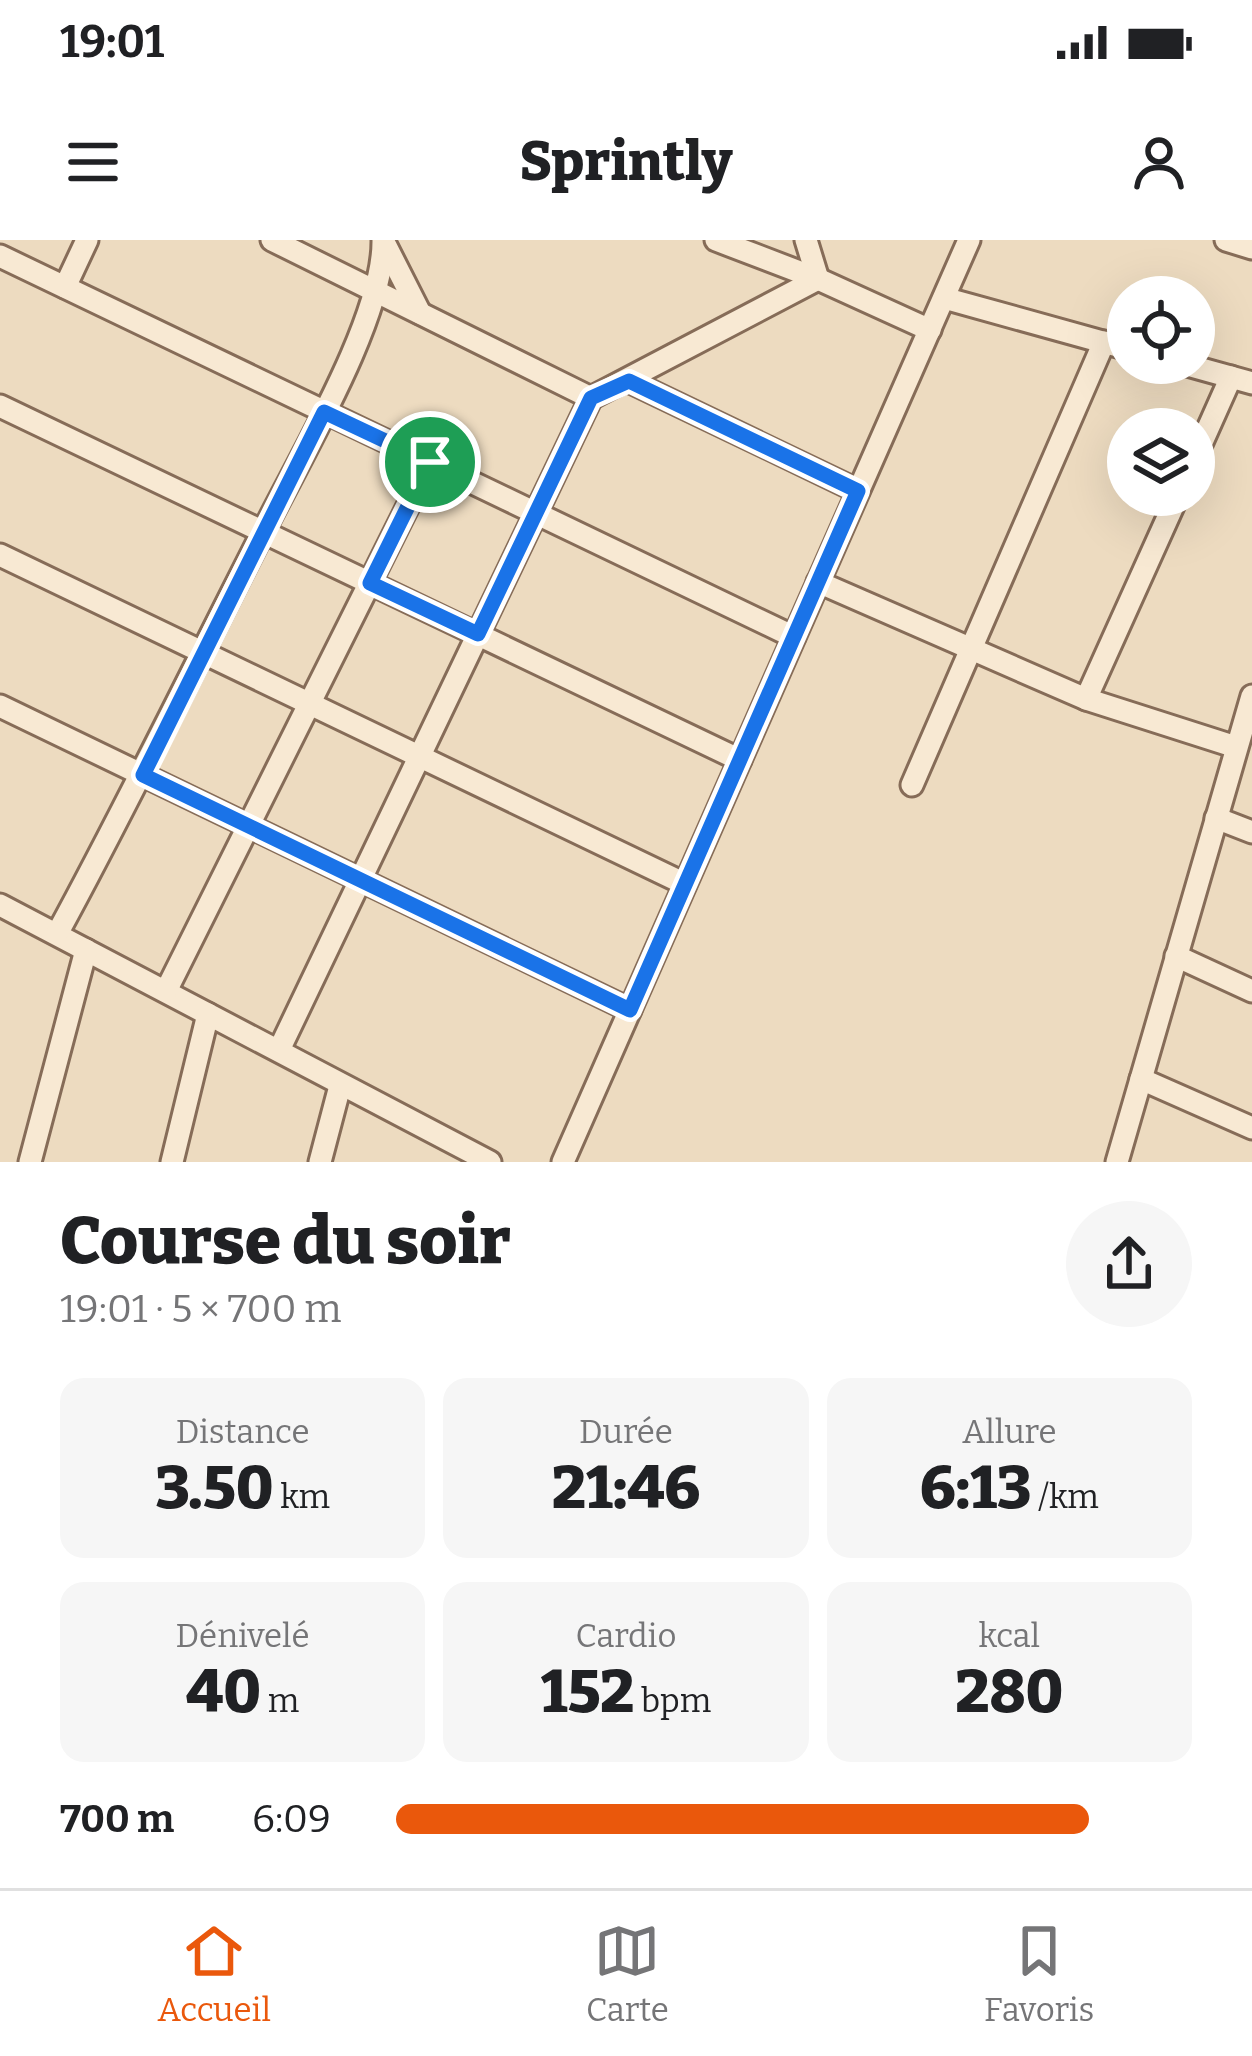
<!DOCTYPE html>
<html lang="fr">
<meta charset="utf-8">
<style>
:root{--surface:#fff;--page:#f6f6f6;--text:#202124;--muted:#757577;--line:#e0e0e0;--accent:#ea580c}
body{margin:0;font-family:Bitter,serif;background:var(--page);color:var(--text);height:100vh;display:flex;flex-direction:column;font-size:45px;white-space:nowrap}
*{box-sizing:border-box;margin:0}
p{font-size:39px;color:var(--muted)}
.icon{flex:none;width:66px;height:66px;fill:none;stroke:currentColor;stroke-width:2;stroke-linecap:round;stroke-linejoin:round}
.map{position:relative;height:922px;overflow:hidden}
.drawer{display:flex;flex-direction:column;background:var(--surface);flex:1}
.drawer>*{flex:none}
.buttons{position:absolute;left:1107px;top:36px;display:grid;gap:24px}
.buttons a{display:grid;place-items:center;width:108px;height:108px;border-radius:50%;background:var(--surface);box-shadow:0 12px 48px #0002;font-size:60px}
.pin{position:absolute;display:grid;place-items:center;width:102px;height:102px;color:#fff;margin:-51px;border:6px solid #fff;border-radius:50%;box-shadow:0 3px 12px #0007}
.round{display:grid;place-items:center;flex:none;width:126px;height:126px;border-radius:63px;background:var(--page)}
.head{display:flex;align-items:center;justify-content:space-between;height:204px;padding:0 60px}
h1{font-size:66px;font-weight:800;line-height:90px}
.figures{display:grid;grid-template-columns:repeat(3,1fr);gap:18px;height:204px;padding:12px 60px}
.figures div{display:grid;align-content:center;border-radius:24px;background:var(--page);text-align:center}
.figures b{font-size:60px;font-weight:800}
.figures small{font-size:33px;font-weight:400}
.figures p{font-size:33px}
ul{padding:0 60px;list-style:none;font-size:39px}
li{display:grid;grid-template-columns:192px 144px 1fr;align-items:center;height:90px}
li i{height:30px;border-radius:15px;background:var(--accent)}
.status{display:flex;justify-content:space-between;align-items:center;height:84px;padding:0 60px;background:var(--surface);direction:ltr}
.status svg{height:33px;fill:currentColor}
header{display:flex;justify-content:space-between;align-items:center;height:156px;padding:0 60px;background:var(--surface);font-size:54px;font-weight:800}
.tab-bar{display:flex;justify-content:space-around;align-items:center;height:168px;border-top:3px solid var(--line);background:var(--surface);font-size:33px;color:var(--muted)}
.tab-bar a{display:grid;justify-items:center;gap:6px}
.tab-bar .on{color:var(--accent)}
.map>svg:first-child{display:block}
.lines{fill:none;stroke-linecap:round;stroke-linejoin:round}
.minor-casing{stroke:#866c58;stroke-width:27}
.minor{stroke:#f8e9d3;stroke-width:21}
.route-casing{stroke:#fff;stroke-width:24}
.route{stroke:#1a73e8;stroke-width:15}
</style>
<div class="status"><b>19:01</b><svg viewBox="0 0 49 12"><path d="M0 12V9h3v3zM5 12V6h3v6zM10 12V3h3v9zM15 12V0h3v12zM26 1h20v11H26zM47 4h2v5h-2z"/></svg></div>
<header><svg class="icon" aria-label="menu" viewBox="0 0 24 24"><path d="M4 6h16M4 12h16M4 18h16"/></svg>Sprintly<svg class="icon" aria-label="person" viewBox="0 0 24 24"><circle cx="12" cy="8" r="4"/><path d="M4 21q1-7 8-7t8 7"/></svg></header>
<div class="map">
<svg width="1252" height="922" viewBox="0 0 1252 922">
<rect width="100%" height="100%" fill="#eddbc0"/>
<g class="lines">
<defs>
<g id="minor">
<polyline points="272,0 591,158 818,39"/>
<polyline points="716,0 818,39 930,90"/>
<polyline points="806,0 818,39"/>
<polyline points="1226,0 1252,8"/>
<polyline points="385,4 420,73"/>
<polyline points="0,16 794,397"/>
<polyline points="65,47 87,0"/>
<polyline points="944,58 1128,109"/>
<polyline points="1180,123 1252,143"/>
<polyline points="629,141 858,251"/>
<polyline points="0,166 740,520"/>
<polyline points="1194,220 1231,137"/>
<polyline points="0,315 685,644"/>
<polyline points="818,342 1086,459 1236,507"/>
<polyline points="1086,459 1178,255"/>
<polyline points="0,466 630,770"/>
<polyline points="912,545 1104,102"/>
<polyline points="1216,578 1252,592"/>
<polyline points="0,665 490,922"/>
<path d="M57 694C130 560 196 423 266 286 302 214 384 77 383 0"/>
<polyline points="1176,716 1252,751"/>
<polyline points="166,751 430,222"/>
<polyline points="279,810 591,158"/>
<polyline points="1141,839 1252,888"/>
<polyline points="30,922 86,710"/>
<polyline points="172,922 208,774"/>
<polyline points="320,922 340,846"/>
<polyline points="563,922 969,0"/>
<polyline points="1117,922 1252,456"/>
</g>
</defs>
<use href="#minor" class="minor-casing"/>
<use href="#minor" class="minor"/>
</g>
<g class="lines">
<defs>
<polygon id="route" points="629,141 858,251 630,770 143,535 324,172 430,222 370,343 478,394 591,158"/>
</defs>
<use href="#route" class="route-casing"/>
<use href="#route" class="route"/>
</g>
</svg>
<div class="buttons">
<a><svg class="icon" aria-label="locate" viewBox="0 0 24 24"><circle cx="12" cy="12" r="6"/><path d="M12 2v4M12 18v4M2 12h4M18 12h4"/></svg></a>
<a><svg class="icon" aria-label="layers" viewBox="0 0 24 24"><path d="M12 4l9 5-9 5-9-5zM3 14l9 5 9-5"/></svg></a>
</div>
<div class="pin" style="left:430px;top:222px;background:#1e9e55"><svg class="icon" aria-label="arrive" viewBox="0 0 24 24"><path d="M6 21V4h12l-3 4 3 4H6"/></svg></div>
</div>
<section class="drawer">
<div class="head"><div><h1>Course du soir</h1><p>19:01 · 5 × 700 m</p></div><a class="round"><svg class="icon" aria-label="share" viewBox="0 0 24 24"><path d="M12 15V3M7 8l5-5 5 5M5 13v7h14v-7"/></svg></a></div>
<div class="figures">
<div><p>Distance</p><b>3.50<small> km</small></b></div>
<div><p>Durée</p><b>21:46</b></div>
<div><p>Allure</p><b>6:13<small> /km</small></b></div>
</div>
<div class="figures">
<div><p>Dénivelé</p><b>40<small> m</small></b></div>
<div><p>Cardio</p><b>152<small> bpm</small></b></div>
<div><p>kcal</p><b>280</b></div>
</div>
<ul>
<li><b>700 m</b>6:09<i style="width:87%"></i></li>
</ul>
</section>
<nav class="tab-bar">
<a class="on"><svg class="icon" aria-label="home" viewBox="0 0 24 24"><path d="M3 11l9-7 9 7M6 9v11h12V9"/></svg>Accueil</a>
<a><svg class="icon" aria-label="map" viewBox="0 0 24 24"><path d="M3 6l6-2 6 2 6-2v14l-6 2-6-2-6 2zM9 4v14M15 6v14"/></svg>Carte</a>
<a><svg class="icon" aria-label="saved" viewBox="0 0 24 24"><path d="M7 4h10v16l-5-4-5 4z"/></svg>Favoris</a>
</nav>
